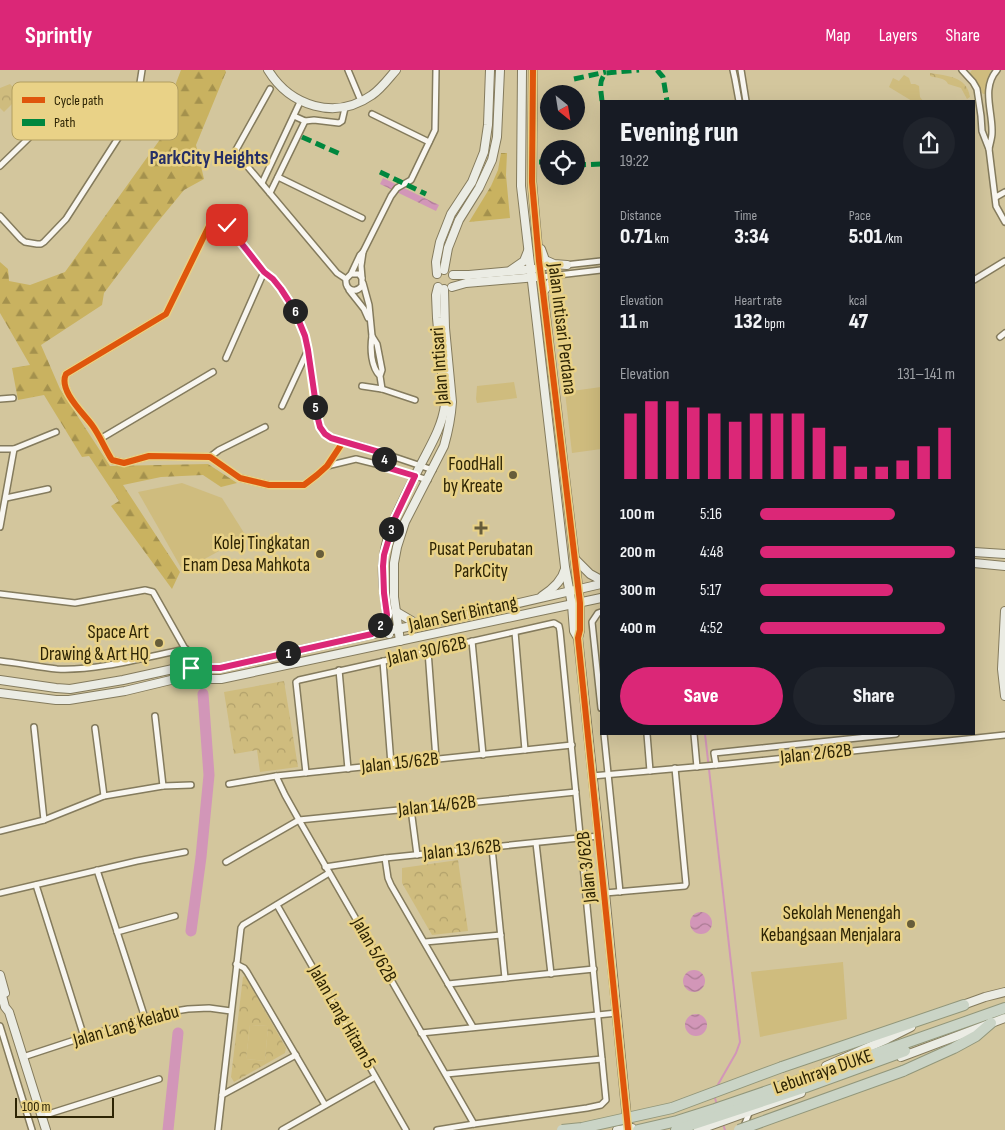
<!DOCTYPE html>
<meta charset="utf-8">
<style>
:root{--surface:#171b24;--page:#20242c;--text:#f1f3f6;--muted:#9ea1a6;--accent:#db2777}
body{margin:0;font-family:"Sofia Sans Condensed",sans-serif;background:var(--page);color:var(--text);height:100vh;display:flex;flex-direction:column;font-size:19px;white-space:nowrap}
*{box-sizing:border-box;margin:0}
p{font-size:16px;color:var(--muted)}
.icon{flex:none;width:28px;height:28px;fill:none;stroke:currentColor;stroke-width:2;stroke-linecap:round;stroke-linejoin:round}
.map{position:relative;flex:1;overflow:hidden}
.side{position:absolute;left:600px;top:30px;width:375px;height:635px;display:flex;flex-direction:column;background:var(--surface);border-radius:0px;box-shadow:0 5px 20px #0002}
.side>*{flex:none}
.needle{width:32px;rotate:150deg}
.controls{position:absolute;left:540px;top:15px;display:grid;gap:10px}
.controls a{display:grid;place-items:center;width:45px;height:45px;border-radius:50%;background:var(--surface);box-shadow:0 5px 20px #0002;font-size:25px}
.scale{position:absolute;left:15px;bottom:12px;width:99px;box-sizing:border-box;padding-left:5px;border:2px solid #2d2404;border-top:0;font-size:14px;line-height:18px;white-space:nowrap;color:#2d2404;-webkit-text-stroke:4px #e9d287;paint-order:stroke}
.pin{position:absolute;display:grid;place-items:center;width:42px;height:42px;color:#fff;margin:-21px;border-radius:10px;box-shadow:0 2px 8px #0006}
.km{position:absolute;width:25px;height:25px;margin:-12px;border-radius:50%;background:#222;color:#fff;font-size:14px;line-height:25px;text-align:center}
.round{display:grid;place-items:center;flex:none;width:52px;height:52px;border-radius:26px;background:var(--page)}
.overview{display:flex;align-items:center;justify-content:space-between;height:85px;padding:0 20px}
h1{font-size:28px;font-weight:800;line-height:38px}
.figures{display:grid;grid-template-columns:repeat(3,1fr);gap:8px;height:85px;padding:5px 20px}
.figures div{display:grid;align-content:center}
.figures b{font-size:21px;font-weight:800}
.figures small{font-size:14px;font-weight:400}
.figures p{font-size:14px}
.chart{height:140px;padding:10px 20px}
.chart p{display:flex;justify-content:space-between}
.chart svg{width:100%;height:90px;margin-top:5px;stroke:var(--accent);stroke-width:6}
.action{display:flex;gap:10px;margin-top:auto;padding:10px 20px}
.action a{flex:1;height:58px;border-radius:30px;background:var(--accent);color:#fff;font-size:20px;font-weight:800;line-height:58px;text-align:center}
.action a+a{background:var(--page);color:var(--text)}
ul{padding:0 20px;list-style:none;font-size:16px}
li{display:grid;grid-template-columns:80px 60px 1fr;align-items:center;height:38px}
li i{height:12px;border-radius:6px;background:var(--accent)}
header{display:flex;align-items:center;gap:30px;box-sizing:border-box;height:70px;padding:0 25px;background:var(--accent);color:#fff}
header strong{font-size:24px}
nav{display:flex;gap:28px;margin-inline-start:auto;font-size:18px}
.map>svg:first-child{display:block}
.grass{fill:#cfbc7e}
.forest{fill:url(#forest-firs)}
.park{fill:url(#park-crowns);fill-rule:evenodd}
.water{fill:url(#water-waves)}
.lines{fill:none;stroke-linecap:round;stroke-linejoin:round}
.stream{stroke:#d296b8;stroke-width:2}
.river{stroke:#d296b8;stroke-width:11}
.street-casing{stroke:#847b5d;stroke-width:8}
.secondary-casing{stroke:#847b5d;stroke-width:10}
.highway-casing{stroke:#92977b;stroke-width:12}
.street{stroke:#f8f6f0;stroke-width:5}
.secondary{stroke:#ebece4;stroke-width:8}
.highway{stroke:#cad4c6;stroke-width:10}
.highway-bridge-casing{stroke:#92977b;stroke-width:12;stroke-linecap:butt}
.highway-bridge{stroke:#cad4c6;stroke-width:10}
.quiet{stroke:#00873e;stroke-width:5;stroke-dasharray:10 5;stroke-linecap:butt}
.cycleway-casing{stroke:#e9d287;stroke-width:9}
.cycleway{stroke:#df560c;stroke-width:6}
.route-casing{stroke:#fff;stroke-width:10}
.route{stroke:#db2777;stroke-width:6}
.poi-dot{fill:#675d3a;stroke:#e9d287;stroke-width:2}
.labels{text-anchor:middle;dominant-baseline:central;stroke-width:5;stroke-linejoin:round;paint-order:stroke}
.street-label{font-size:19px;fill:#2d2404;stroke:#e9d287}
.poi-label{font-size:19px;fill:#2d2404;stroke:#e9d287;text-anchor:end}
.neighbourhood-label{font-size:20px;font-weight:bold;fill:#252e67;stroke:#e9d287}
.key{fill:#e9d287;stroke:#b19e60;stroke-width:1}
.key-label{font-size:14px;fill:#2d2404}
</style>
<header>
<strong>Sprintly</strong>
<nav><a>Map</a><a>Layers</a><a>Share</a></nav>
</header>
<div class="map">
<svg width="1005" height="1060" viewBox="0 0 1005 1060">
<defs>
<pattern id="forest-firs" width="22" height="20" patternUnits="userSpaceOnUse" patternTransform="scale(1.25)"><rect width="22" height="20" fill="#c9b260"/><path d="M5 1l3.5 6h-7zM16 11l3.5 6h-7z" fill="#a4914d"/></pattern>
<pattern id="park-crowns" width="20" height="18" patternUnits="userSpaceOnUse" patternTransform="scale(1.25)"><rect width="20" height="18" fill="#cfbc7e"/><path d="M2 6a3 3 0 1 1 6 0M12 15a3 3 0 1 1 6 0" fill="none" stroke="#b2a16b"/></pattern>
<pattern id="water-waves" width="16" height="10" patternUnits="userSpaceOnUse" patternTransform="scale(1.25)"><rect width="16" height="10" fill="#d296b8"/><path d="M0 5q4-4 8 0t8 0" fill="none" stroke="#ab7a93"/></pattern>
</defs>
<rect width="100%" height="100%" fill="#d3c69d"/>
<g class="grass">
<polygon points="972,0 991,0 986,12 986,24 983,24 972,6 969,4"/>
<polygon points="904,5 909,8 911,14 915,14 919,16 920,27 923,31 912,31 889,17 893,8 899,11"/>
<polygon points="514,312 517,328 477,333 476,329 477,316"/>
<polygon points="601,317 601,379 572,383 565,322"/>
<polygon points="182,413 222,428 246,466 183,501 138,422"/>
<polygon points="843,892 847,949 760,967 751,902"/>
<polygon points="250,955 268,956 265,991 246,989"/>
</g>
<g class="forest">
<polygon points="181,0 225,0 226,2 196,75 204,109 184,120 156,154 104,223 102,235 41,275 60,319 110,396 208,394 237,413 221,417 203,405 161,407 123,415 180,502 172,519 111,436 119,431 89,386 82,387 44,325 18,330 12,298 30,295 0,243 0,192 8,199 9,211 30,215 65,202 161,68 176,13"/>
<polygon points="501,83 507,83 506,105 510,148 469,152 491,116 498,100"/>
</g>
<g class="park">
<path d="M930 3C947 6 967 6 970 27L967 29 961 18 948 14C946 8 936 8 930 6Z"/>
<polygon points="10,14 21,25 4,42 0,38 0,18"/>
<polygon points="284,611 298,697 260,702 257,680 234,684 224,622"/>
<polygon points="458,790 468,861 432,865 402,813 402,798"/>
<path d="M245 906 286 978 285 983 234 1012 231 1007 243 907ZM250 955 268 956 265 991 246 989Z"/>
</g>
<g class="water">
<polygon points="383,108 439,135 436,141 380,114"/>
<circle cx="701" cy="853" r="11"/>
<circle cx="694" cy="911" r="11"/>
<circle cx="696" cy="955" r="11"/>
</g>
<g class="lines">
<g class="stream">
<polyline points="705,664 740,972 736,983 716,1018"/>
<polyline points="714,1025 717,1035"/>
<polyline points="723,1054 725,1060"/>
</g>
<g class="river">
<polyline points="191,861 201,787 209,705 203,624"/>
<polyline points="168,1060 178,963"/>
</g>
<defs>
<g id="street">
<polyline points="348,0 361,31"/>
<polyline points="733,0 735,9 739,31"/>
<polyline points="741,0 746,31"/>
<path d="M962 0 973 12 977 19 981 46 982 61 989 79C990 73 992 68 992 63 993 42 981 18 997 0"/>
<polyline points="270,19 236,80 237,84 337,203 346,209"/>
<polyline points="372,44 429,72"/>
<polyline points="294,46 305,51 314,50 339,53 342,51 345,38"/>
<polyline points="54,48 122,33 128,32 137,34"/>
<polyline points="989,79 996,136 1005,152"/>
<polyline points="0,96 39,58"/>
<polyline points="278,107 362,148"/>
<polyline points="262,113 301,30"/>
<polyline points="270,123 305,51"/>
<polyline points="996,127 1005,122"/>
<polyline points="0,146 21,169 25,172 37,174 41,174 44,172 66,149 131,48 136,39 142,0"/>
<path d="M215 153H221L227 155 264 202 273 209 281 219 294 239 305 266 308 280 315 338 320 357 325 364 331 368 343 372 327 396 317 405 304 415H269L240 408 210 387 149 386 124 393 112 390C105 379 100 366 92 355 83 343 58 320 66 304L166 244 209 156Z"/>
<polyline points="565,195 601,191"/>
<polyline points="540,198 557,196"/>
<path d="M351 204H359L362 208V216C355 224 345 220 346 209L351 204 360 185 363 182 391 126 397 118 411 110 435 60 436 0"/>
<polyline points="541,207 601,200"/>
<polyline points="362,208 361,196 363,182"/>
<polyline points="974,210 1005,191"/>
<polyline points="363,213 369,235 372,266"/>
<polyline points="349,220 364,239 368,248"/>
<polyline points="1000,267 1005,263"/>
<polyline points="226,288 264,202"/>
<path d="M380 306C371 297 370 279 372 266L377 274 382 300 380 306 382 319"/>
<polyline points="362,316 382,319 415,330"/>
<polyline points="0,329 13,328"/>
<polyline points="282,336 308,280"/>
<polyline points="100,369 213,302"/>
<polyline points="343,372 362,376 433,400"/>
<polyline points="0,379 14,379 56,362"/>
<polyline points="210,387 219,380 265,357"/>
<polyline points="327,396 356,389 376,394 428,410"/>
<polyline points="6,428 48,419"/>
<polyline points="0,457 14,379"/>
<polyline points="0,524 75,533 145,520 153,522 188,584 191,598"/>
<polyline points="601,542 598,543 592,552 601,638"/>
<polyline points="515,562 525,680"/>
<polyline points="472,571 483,685"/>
<polyline points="428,581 436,689"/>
<path d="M0 591C19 593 38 597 57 599 97 601 146 587 186 579"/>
<polyline points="383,591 391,694"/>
<polyline points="339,600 348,699"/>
<polyline points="155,646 163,716"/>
<polyline points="34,657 44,750"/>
<polyline points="95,658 104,726"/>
<polyline points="604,664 620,822"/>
<polyline points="647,664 650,701"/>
<polyline points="694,664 697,697"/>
<polyline points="716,695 714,683 896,664"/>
<polyline points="306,703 296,612 299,610 554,553 559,556 560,561 606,1030 601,1035 587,1038 474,1054 437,1060"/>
<polyline points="276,706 285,725 299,750 474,1054"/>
<polyline points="592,706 728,694 1005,665"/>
<polyline points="229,714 276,706 572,675"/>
<polyline points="411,739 417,785"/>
<polyline points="0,761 44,750 104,726 163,716 191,715"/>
<polyline points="536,773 551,904"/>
<polyline points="492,778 505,908"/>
<polyline points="385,788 388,808 391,815 473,957"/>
<polyline points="226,792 299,750 576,722"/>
<polyline points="325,797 385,788 599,766"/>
<polyline points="97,800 145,948"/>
<polyline points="36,815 84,967"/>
<polyline points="0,823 137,791 185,782"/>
<polyline points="605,823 685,816 686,814 675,698"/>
<polyline points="277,835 406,1060"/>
<polyline points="117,862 175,846"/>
<polyline points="425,872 501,865"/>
<polyline points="236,894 244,898 247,902 325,1035"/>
<polyline points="448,914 594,899"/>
<polyline points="0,956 32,1060"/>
<polyline points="421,963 617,943"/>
<polyline points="23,987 84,967 163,943 188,939 209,938 231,941"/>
<polyline points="446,1004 602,989"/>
<polyline points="222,1025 296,985"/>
<polyline points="42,1046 159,1009"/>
<polyline points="743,1059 749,1043"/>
<polyline points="218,1060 241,858 243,855 329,803"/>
<polyline points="282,1060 375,1007"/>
</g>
<g id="secondary">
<path d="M268 0C290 36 335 51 372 25 381 19 389 8 396 0"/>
<polyline points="522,0 521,116 565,497 572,535 574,561 578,568"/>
<polyline points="533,0 532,112 539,191 543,222 580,533 580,560 578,568 605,823 628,1060"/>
<polyline points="541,179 545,190 554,194 567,195"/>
<polyline points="444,200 448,178 459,150 479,118 492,90 497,67 500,0"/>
<polyline points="511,200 524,191 528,181"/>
<polyline points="437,204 436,192 440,172 451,144 472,112 484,82 488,55 490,0"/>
<polyline points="453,205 469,205 534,199"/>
<polyline points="452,217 466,213 537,207"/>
<polyline points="543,222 553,209 558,205"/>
<polyline points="974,482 1005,484"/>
<polyline points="575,489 590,504 601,510"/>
<polyline points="974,493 1005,496"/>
<path d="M542 526C553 519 562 511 565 499"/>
<polyline points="395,541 417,554"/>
<polyline points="1005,541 1002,599 1005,626"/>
<polyline points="372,564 383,552 387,545"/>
<path d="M389 564C387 555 387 546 386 537 384 523 382 509 383 495 385 460 404 429 419 398 429 378 442 358 445 335L437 248 436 225 438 217"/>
<path d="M400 571 394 527V493L397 477 405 452 444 376C448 362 451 347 452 332L445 258 444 219"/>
<polyline points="0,610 56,618 70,619 123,610 173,599 191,598 220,598 372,564 467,545 601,514"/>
<polyline points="0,623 56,630 69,630 125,621 175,609 221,609 601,528"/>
<polyline points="0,905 5,923"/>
<polyline points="0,918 5,937 9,942 46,1060"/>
<polyline points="960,936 985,927 1005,922"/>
<polyline points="901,987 1005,948"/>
<polyline points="826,996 887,969 911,957"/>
<polyline points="617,1060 632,1058"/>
<polyline points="698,1060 801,1023"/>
</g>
<g id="highway">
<polyline points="782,997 964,935"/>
<polyline points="903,1001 954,978 976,966 991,953"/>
<polyline points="638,1060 677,1051 715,1039 823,1002 1005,938"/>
<polyline points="676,1060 806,1017 905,981"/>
</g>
</defs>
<use href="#street" class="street-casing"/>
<use href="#secondary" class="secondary-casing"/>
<use href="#highway" class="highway-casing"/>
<use href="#street" class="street"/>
<use href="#secondary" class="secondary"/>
<use href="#highway" class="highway"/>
<defs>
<g id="highway-bridge">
<polyline points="562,1060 582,1058 672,1038 782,997"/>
<polyline points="739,1060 903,1001"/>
</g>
</defs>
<use href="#highway-bridge" class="highway-bridge-casing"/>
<use href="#highway-bridge" class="highway-bridge"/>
<g class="quiet">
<polyline points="657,0 663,7 667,31"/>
<polyline points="574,9 606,2"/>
<path d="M602 31C601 20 598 11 606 3L639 0"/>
<polyline points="302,67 340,84"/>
<polyline points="539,92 549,92"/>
<polyline points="576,95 601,94"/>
<polyline points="380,102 426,124"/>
</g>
<defs>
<g id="cycleway">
<polyline points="533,0 532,112 539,191 543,222 580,533 580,560 578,568 628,1059"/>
<path d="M215 153H221L227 155 264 202 273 209 281 219 294 239 305 266 308 280 315 338 320 357 325 364 331 368 343 372 327 396 317 405 304 415H269L240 408 210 387 149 386 124 393 112 390C105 379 100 366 92 355 83 343 58 320 66 304L166 244 209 156Z"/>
</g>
</defs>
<use href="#cycleway" class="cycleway-casing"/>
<use href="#cycleway" class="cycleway"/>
</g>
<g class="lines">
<defs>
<polyline id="route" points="191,598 220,598 372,564 383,552 387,545 384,523 383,496 384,485 395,448 415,406 382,396 386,384 331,368 325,364 320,357 318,349 308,280 305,266 294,239 281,219 273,209 264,202 227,155"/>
</defs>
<use href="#route" class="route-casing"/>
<use href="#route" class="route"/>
</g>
<g class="poi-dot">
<circle cx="513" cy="405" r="5"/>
<path d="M478.5 450.5h5v5h5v5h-5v5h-5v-5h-5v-5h5z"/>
<circle cx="320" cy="484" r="5"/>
<circle cx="159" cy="573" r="5"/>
<circle cx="911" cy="854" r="5"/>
</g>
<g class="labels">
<g class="street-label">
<text transform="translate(562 259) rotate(83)">Jalan Intisari Perdana</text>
<text transform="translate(440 296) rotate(-94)">Jalan Intisari</text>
<text transform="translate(463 544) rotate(-12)">Jalan Seri Bintang</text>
<text transform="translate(427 581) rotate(-12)">Jalan 30/62B</text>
<text transform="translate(816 684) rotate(-6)">Jalan 2/62B</text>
<text transform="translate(400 693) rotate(-6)">Jalan 15/62B</text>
<text transform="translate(437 736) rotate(-6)">Jalan 14/62B</text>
<text transform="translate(462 780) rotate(-6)">Jalan 13/62B</text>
<text transform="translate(587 797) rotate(-96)">Jalan 3/62B</text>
<text transform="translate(374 880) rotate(60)">Jalan 5/62B</text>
<text transform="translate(342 947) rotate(60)">Jalan Lang Hitam 5</text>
<text transform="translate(126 956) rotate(-16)">Jalan Lang Kelabu</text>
<text transform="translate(823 1002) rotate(-19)">Lebuhraya DUKE</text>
</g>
<g class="poi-label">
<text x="503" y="394">FoodHall<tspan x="503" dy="22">by Kreate</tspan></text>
<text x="310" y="473">Kolej Tingkatan<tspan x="310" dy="22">Enam Desa Mahkota</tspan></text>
<text x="481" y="479" text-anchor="middle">Pusat Perubatan<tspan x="481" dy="22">ParkCity</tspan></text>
<text x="149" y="562">Space Art<tspan x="149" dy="22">Drawing &amp; Art HQ</tspan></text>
<text x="901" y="843">Sekolah Menengah<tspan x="901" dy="22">Kebangsaan Menjalara</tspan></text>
</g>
<g class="neighbourhood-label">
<text x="209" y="88">ParkCity Heights</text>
</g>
</g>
<rect x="12" y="12" width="166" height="58" rx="8" class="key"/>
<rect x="22" y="27" width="23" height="6" fill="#df560c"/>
<rect x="22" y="49" width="23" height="7" fill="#00873e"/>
<g class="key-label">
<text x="54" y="35">Cycle path</text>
<text x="54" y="57">Path</text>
</g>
</svg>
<div class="controls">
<a><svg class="needle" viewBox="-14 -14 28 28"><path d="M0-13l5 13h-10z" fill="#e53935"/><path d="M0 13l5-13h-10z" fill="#9ea1a6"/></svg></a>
<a><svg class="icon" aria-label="locate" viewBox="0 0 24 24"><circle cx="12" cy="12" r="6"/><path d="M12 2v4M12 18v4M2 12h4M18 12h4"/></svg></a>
</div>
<div class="scale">100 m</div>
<div class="pin" style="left:191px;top:598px;background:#1e9e55"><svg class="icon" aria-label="arrive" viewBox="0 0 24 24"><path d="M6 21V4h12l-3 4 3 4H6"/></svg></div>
<div class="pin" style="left:227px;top:155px;background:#d93025"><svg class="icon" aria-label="check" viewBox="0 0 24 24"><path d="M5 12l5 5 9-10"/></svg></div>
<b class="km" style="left:288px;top:583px">1</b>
<b class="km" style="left:380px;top:555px">2</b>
<b class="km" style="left:391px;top:459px">3</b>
<b class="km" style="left:384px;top:389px">4</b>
<b class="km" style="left:315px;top:337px">5</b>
<b class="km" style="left:295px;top:241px">6</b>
<section class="side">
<div class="overview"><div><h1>Evening run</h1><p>19:22</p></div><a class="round"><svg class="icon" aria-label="share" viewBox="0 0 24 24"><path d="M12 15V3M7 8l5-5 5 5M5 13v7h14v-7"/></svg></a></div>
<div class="figures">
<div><p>Distance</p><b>0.71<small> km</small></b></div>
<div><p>Time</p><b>3:34</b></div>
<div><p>Pace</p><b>5:01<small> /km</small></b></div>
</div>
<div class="figures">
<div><p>Elevation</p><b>11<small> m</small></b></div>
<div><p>Heart rate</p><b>132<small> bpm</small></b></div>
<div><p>kcal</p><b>47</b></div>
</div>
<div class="chart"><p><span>Elevation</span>131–141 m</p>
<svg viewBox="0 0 160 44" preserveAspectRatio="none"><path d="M5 44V12M15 44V6M25 44V6M35 44V9M45 44V12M55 44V16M65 44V12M75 44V12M85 44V12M95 44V19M105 44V28M115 44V38M125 44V38M135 44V35M145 44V28M155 44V19"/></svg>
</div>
<ul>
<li><b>100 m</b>5:16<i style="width:69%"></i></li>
<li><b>200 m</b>4:48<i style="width:100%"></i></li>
<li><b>300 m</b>5:17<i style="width:68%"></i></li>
<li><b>400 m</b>4:52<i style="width:95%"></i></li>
</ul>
<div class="action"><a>Save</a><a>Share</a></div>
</section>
</div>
